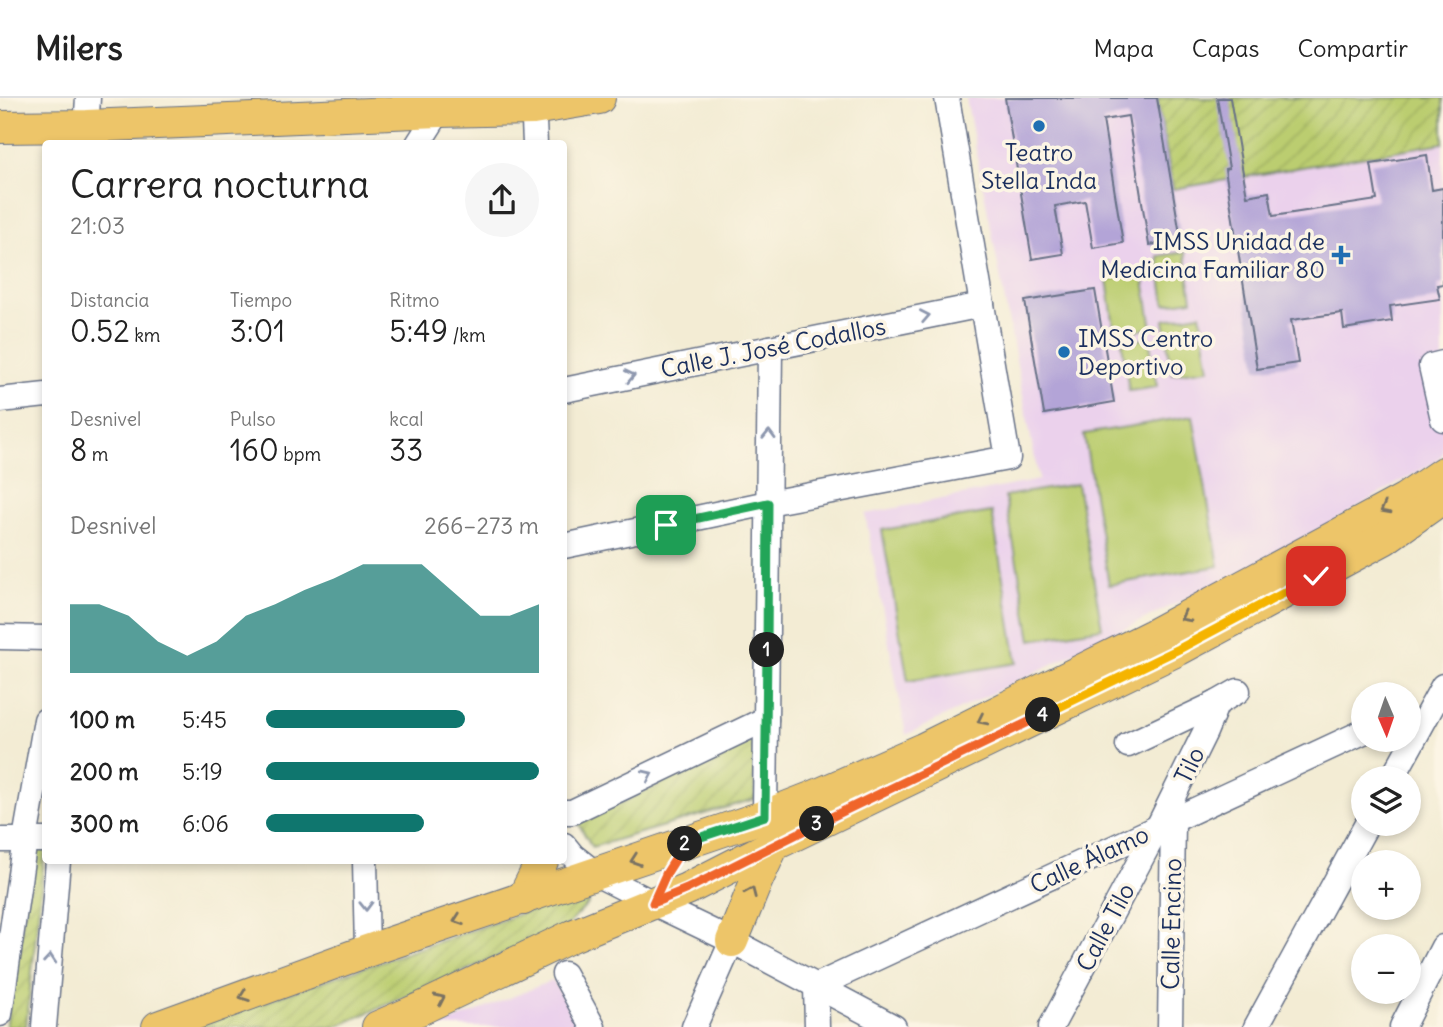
<!DOCTYPE html>
<html lang="es">
<meta charset="utf-8">
<style>
:root{--surface:#fff;--page:#f6f6f6;--text:#222;--muted:#767676;--line:#e0e0e0;--accent:#0f766e}
body{margin:0;font-family:Delius,sans-serif;background:var(--page);color:var(--text);height:100vh;display:flex;flex-direction:column;font-size:26px;white-space:nowrap}
*{box-sizing:border-box;margin:0}
p{font-size:23px;color:var(--muted)}
.icon{flex:none;width:38px;height:38px;fill:none;stroke:currentColor;stroke-width:2;stroke-linecap:round;stroke-linejoin:round}
.map{position:relative;flex:1;overflow:hidden}
.sheet{position:absolute;left:42px;top:42px;width:525px;height:724px;display:flex;flex-direction:column;background:var(--surface);border-radius:7px;box-shadow:0 4px 10px #0003}
.sheet>*{flex:none}
.needle{width:46px;rotate:178deg}
.buttons{position:absolute;left:1351px;top:584px;display:grid;gap:14px}
.buttons a{display:grid;place-items:center;width:70px;height:70px;border-radius:50%;background:var(--surface);box-shadow:0 4px 10px #0003;font-size:35px}
.pin{position:absolute;display:grid;place-items:center;width:60px;height:60px;color:#fff;margin:-30px;border-radius:14px;box-shadow:0 4px 10px #0006}
.km{position:absolute;width:35px;height:35px;margin:-18px;border-radius:50%;background:#222;color:#fff;font-size:19px;line-height:35px;text-align:center}
.round{display:grid;place-items:center;flex:none;width:74px;height:74px;border-radius:37px;background:var(--page)}
.head{display:flex;align-items:center;justify-content:space-between;height:119px;padding:0 28px}
h1{font-size:38px;font-weight:600;line-height:52px}
.metrics{display:grid;grid-template-columns:repeat(3,1fr);gap:10px;height:119px;padding:7px 28px}
.metrics div{display:grid;align-content:center}
.metrics b{font-size:30px;font-weight:600}
.metrics small{font-size:19px;font-weight:400}
.metrics p{font-size:19px}
.chart{height:196px;padding:14px 28px}
.chart p{display:flex;justify-content:space-between}
.chart svg{width:100%;height:126px;margin-top:7px;fill:var(--accent);opacity:.7}
ul{padding:0 28px;list-style:none;font-size:23px}
li{display:grid;grid-template-columns:112px 84px 1fr;align-items:center;height:52px}
li i{height:18px;border-radius:9px;background:var(--accent)}
header{display:flex;align-items:center;gap:42px;box-sizing:border-box;height:98px;padding:0 35px;background:var(--surface);border-bottom:2px solid var(--line)}
header strong{font-size:33px}
nav{display:flex;gap:38px;margin-inline-start:auto;font-size:24px}
.map>svg:first-child{display:block}
.built{fill:#ebd1ec}
.garden{fill:url(#garden-furrows);stroke:#6b7e67;stroke-width:2}
.pitch{fill:#bbcd70;stroke:#6b7e67;stroke-width:2}
.building{fill:#b3a4d7}
.lines{fill:none;stroke-linecap:round;stroke-linejoin:round}
.minor-casing{stroke:#677187;stroke-width:27}
.major-casing{stroke:#677187;stroke-width:34}
.minor{stroke:#fff;stroke-width:24}
.major{stroke:#edc569;stroke-width:32}
.oneway{stroke:#8d97ae}
.oneway2{stroke:#797263}
.split-1-casing{stroke:#fff;stroke-width:14}
.split-2-casing{stroke:#fff;stroke-width:14}
.split-3-casing{stroke:#fff;stroke-width:14}
.split-4-casing{stroke:#fff;stroke-width:14}
.split-5-casing{stroke:#fff;stroke-width:14}
.split-6-casing{stroke:#fff;stroke-width:14}
.split-1{stroke:#22a559;stroke-width:9}
.split-2{stroke:#22a559;stroke-width:9}
.split-3{stroke:#f0652b;stroke-width:9}
.split-4{stroke:#f0652b;stroke-width:9}
.split-5{stroke:#f5b400;stroke-width:9}
.split-6{stroke:#f5b400;stroke-width:9}
.poi-dot{fill:#1f6fb2;stroke:#fcf5e5;stroke-width:2.5}
.labels{text-anchor:middle;dominant-baseline:central;stroke-width:7;stroke-linejoin:round;paint-order:stroke}
.poi-label{font-size:24px;fill:#1b2f5e;stroke:#fcf5e5}
.street-label{font-size:24px;fill:#1b2f5e;stroke:#fcf5e5}
</style>
<header>
<strong>Milers</strong>
<nav><a>Mapa</a><a>Capas</a><a>Compartir</a></nav>
</header>
<div class="map">
<svg width="1443" height="929" viewBox="0 0 1443 929">
<defs>
<pattern id="garden-furrows" width="10" height="10" patternUnits="userSpaceOnUse" patternTransform="scale(1.75)"><rect width="10" height="10" fill="#bbcd70"/><path d="M-1 1l2-2M0 10L10 0M9 11l2-2" fill="none" stroke="#a0b063"/></pattern>
</defs>
<rect width="100%" height="100%" fill="#fcf5e5"/>
<filter id="ink" filterUnits="userSpaceOnUse"><feTurbulence type="fractalNoise" baseFrequency=".0143" numOctaves="2"/><feDisplacementMap in="SourceGraphic" scale="14" xChannelSelector="R" yChannelSelector="G"/><feConvolveMatrix kernelMatrix="1 2 1 2 8 2 1 2 1" color-interpolation-filters="sRGB"/></filter>
<filter id="wash" filterUnits="userSpaceOnUse"><feTurbulence type="fractalNoise" baseFrequency=".00686" numOctaves="4" result="noise"/><feDisplacementMap in="SourceGraphic" scale="28" xChannelSelector="R" yChannelSelector="G"/><feGaussianBlur stdDeviation="1.57" result="paint"/><feColorMatrix in="noise" values="0 0 0 0 0 0 0 0 0 0 0 0 0 0 0 0 0 1.4 0 .05"/><feComposite in="paint" operator="in"/></filter>
<g filter="url(#wash)">
<rect width="100%" height="100%" fill="#f3ecd4"/>
<g class="built">
<polygon points="966,0 1443,0 1443,356 1433,365 1258,466 906,637 865,416 1039,382"/>
<polygon points="553,882 578,929 439,929"/>
</g>
<g class="garden">
<polygon points="1157,0 1443,0 1443,45 1173,91"/>
<polygon points="753,641 755,701 592,749 578,725"/>
<polygon points="34,751 45,752 26,929 6,929"/>
<polygon points="593,791 588,806 566,829 335,929 189,929"/>
</g>
<g class="pitch">
<polygon points="1185,154 1192,202 1165,206 1158,158"/>
<polygon points="1143,176 1152,230 1115,236 1107,181"/>
<polygon points="1200,216 1209,271 1172,276 1164,222"/>
<polygon points="1149,240 1157,289 1129,293 1122,245"/>
<polygon points="1193,318 1219,468 1109,487 1084,336"/>
<polygon points="1077,386 1102,530 1031,542 1005,398"/>
<polygon points="992,414 1017,565 908,583 882,432"/>
</g>
<g id="blocks">
<g class="building">
<polygon points="1005,0 1157,0 1181,142 1149,147 1128,18 1103,22 1123,145 1093,150 1085,103 1055,108 1063,156 1032,161"/>
<polygon points="1217,0 1230,0 1247,98 1269,94 1273,118 1377,102 1371,66 1427,57 1432,92 1443,90 1443,186 1437,187 1440,201 1390,208 1392,223 1344,231 1342,215 1291,222 1298,265 1257,271 1225,71 1229,70"/>
<polygon points="1095,192 1114,304 1044,316 1025,203"/>
</g>
</g>
</g>
<g filter="url(#ink)">
<use href="#blocks" fill-opacity="0" stroke="#677187" stroke-width="2"/>
<g class="lines">
<defs>
<g id="minor">
<polyline points="533,0 535,46"/>
<polyline points="85,46 88,0"/>
<polyline points="418,46 439,13"/>
<polyline points="1443,265 1431,268 1443,321"/>
<polyline points="564,292 982,207"/>
<polyline points="0,302 46,297"/>
<polyline points="564,448 768,405 1008,360 947,0"/>
<polyline points="0,539 46,540"/>
<polyline points="1128,647 1217,605 1238,593"/>
<polyline points="1392,681 1443,588"/>
<polyline points="564,714 572,714 766,621"/>
<polyline points="765,718 770,250"/>
<polyline points="0,742 46,742"/>
<polyline points="564,747 573,758 596,776 653,805 732,843 894,929"/>
<polyline points="365,763 367,853"/>
<polyline points="564,876 593,929"/>
<polyline points="0,916 25,741 46,622"/>
<polyline points="44,929 58,763"/>
<polyline points="694,929 732,843"/>
<polyline points="817,929 816,888 1363,634"/>
<polyline points="1051,929 1158,729 1205,634 1217,605"/>
<polyline points="1170,929 1173,723"/>
<polyline points="1256,929 1367,726"/>
<polyline points="1402,929 1443,849"/>
</g>
<g id="major">
<polyline points="0,29 87,28 439,13 533,11 599,0"/>
<polyline points="523,801 542,763"/>
<polyline points="732,843 756,784 773,747"/>
<polyline points="158,929 367,853 765,718 811,700 923,651 1153,537 1405,401 1443,375"/>
<polyline points="378,929 422,910 572,838 687,791 773,747 1179,551 1384,441 1442,400"/>
</g>
</defs>
<use href="#minor" class="minor-casing"/>
<use href="#major" class="major-casing"/>
<use href="#minor" class="minor"/>
<use href="#major" class="major"/>
</g>
<defs><path id="oneway-chevron" d="M-2-3.5L2.5 0L-2 3.5" fill="none" stroke-width="1.6" stroke-linecap="round" stroke-linejoin="round" transform="scale(1.75)"/></defs>
<g class="oneway">
<use href="#oneway-chevron" transform="translate(925 218) rotate(-11)"/>
<use href="#oneway-chevron" transform="translate(630 278) rotate(-12)"/>
<use href="#oneway-chevron" transform="translate(769 337) rotate(-89)"/>
<use href="#oneway-chevron" transform="translate(648 677) rotate(-25)"/>
<use href="#oneway-chevron" transform="translate(366 808) rotate(89)"/>
<use href="#oneway-chevron" transform="translate(50 861) rotate(-85)"/>
</g>
<g class="oneway2">
<use href="#oneway-chevron" transform="translate(1385 411) rotate(152)"/>
<use href="#oneway-chevron" transform="translate(1185 519) rotate(152)"/>
<use href="#oneway-chevron" transform="translate(982 622) rotate(154)"/>
<use href="#oneway-chevron" transform="translate(635 762) rotate(161)"/>
<use href="#oneway-chevron" transform="translate(751 794) rotate(-67)"/>
<use href="#oneway-chevron" transform="translate(458 822) rotate(161)"/>
<use href="#oneway-chevron" transform="translate(244 898) rotate(160)"/>
<use href="#oneway-chevron" transform="translate(440 901) rotate(-25)"/>
</g>
</g>
<g class="lines" filter="url(#ink)">
<defs>
<polyline id="split-1" points="666,427 768,405 767,552"/>
<polyline id="split-2" points="685,746 686,744 765,718 767,552"/>
<polyline id="split-3" points="685,746 666,776 653,805 687,791 817,726"/>
<polyline id="split-4" points="817,726 1043,617"/>
<polyline id="split-5" points="1043,617 1179,551 1267,504"/>
<polyline id="split-6" points="1267,504 1316,478"/>
</defs>
<use href="#split-1" class="split-1-casing"/>
<use href="#split-2" class="split-2-casing"/>
<use href="#split-3" class="split-3-casing"/>
<use href="#split-4" class="split-4-casing"/>
<use href="#split-5" class="split-5-casing"/>
<use href="#split-6" class="split-6-casing"/>
<use href="#split-1" class="split-1"/>
<use href="#split-2" class="split-2"/>
<use href="#split-3" class="split-3"/>
<use href="#split-4" class="split-4"/>
<use href="#split-5" class="split-5"/>
<use href="#split-6" class="split-6"/>
</g>
<g class="poi-dot">
<circle cx="1039" cy="28" r="7"/>
<path d="M1337.5 146.5h7v7h7v7h-7v7h-7v-7h-7v-7h7z"/>
<circle cx="1064" cy="254" r="7"/>
</g>
<g class="labels">
<g class="poi-label">
<text x="1039" y="54">Teatro<tspan x="1039" dy="28">Stella Inda</tspan></text>
<text x="1325" y="143" text-anchor="end">IMSS Unidad de<tspan x="1325" dy="28">Medicina Familiar 80</tspan></text>
<text x="1078" y="240" text-anchor="start">IMSS Centro<tspan x="1078" dy="28">Deportivo</tspan></text>
</g>
<g class="street-label">
<text transform="translate(773 249) rotate(-11)">Calle J. José Codallos</text>
<text transform="translate(1189 667) rotate(-64)">Tilo</text>
<text transform="translate(1089 761) rotate(-25)">Calle Álamo</text>
<text transform="translate(1171 826) rotate(-89)">Calle Encino</text>
<text transform="translate(1105 829) rotate(-62)">Calle Tilo</text>
</g>
</g>
</svg>
<div class="buttons">
<a><svg class="needle" viewBox="-14 -14 28 28"><path d="M0-13l5 13h-10z" fill="#e53935"/><path d="M0 13l5-13h-10z" fill="#767676"/></svg></a>
<a><svg class="icon" aria-label="layers" viewBox="0 0 24 24"><path d="M12 4l9 5-9 5-9-5zM3 14l9 5 9-5"/></svg></a>
<a>+</a>
<a>−</a>
</div>
<div class="pin" style="left:666px;top:427px;background:#1e9e55"><svg class="icon" aria-label="arrive" viewBox="0 0 24 24"><path d="M6 21V4h12l-3 4 3 4H6"/></svg></div>
<div class="pin" style="left:1316px;top:478px;background:#d93025"><svg class="icon" aria-label="check" viewBox="0 0 24 24"><path d="M5 12l5 5 9-10"/></svg></div>
<b class="km" style="left:767px;top:552px">1</b>
<b class="km" style="left:685px;top:746px">2</b>
<b class="km" style="left:817px;top:726px">3</b>
<b class="km" style="left:1043px;top:617px">4</b>
<section class="sheet">
<div class="head"><div><h1>Carrera nocturna</h1><p>21:03</p></div><a class="round"><svg class="icon" aria-label="share" viewBox="0 0 24 24"><path d="M12 15V3M7 8l5-5 5 5M5 13v7h14v-7"/></svg></a></div>
<div class="metrics">
<div><p>Distancia</p><b>0.52<small> km</small></b></div>
<div><p>Tiempo</p><b>3:01</b></div>
<div><p>Ritmo</p><b>5:49<small> /km</small></b></div>
</div>
<div class="metrics">
<div><p>Desnivel</p><b>8<small> m</small></b></div>
<div><p>Pulso</p><b>160<small> bpm</small></b></div>
<div><p>kcal</p><b>33</b></div>
</div>
<div class="chart"><p><span>Desnivel</span>266–273 m</p>
<svg viewBox="0 0 160 44" preserveAspectRatio="none"><path d="M0 44V20L10 20L20 24L30 33L40 38L50 33L60 24L70 20L80 15L90 11L100 6L110 6L120 6L130 15L140 24L150 24L160 20V44z"/></svg>
</div>
<ul>
<li><b>100 m</b>5:45<i style="width:73%"></i></li>
<li><b>200 m</b>5:19<i style="width:100%"></i></li>
<li><b>300 m</b>6:06<i style="width:58%"></i></li>
</ul>
</section>
</div>
